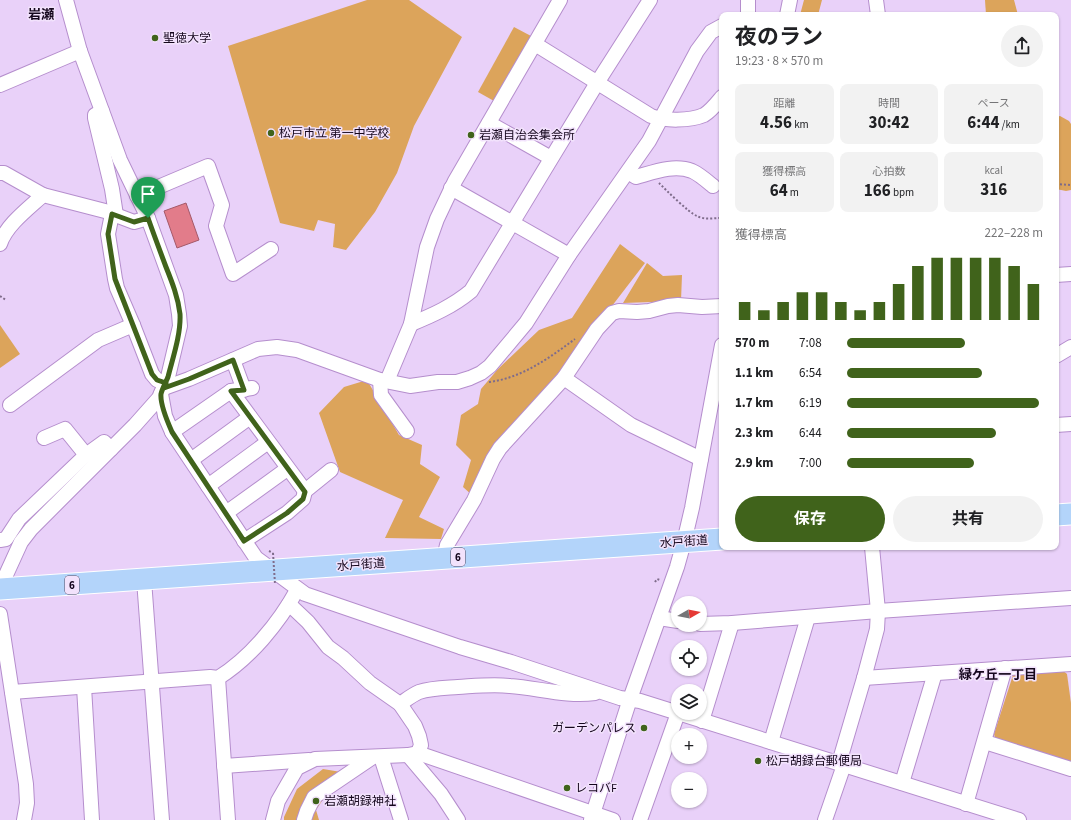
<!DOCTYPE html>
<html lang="ja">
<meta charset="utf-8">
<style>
:root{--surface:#fff;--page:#f2f2f2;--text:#202124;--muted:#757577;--accent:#40631b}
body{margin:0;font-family:"Source Sans 3","Noto Sans JP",sans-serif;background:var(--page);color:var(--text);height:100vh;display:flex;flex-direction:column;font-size:15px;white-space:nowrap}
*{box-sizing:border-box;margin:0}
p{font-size:13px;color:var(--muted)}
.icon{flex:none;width:22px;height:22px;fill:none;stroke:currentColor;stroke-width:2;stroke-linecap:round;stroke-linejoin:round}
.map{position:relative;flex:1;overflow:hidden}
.side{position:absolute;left:719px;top:12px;width:340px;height:538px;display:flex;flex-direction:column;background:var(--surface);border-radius:8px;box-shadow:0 1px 3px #0004}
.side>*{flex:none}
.needle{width:26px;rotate:81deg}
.controls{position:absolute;left:671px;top:596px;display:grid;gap:8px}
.controls a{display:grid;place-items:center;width:36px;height:36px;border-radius:50%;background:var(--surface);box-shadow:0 1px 3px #0004;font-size:20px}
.pin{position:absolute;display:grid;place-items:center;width:34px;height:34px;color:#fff;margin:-41px -17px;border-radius:50% 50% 50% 0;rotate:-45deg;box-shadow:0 0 4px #0007}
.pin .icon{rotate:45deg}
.round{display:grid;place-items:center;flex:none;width:42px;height:42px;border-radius:21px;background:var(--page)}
.overview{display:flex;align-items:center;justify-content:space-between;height:68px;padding:0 16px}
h1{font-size:22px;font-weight:700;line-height:30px}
.metrics{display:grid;grid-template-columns:repeat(3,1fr);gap:6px;height:68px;padding:4px 16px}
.metrics div{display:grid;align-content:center;border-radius:8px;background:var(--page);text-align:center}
.metrics b{font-size:17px;font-weight:700}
.metrics small{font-size:11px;font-weight:400}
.metrics p{font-size:11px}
.chart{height:112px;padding:8px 16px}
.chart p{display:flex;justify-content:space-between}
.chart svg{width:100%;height:72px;margin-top:4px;stroke:var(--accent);stroke-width:6}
.action{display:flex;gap:8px;margin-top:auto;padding:8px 16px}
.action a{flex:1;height:46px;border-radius:24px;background:var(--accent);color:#fff;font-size:16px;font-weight:700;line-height:46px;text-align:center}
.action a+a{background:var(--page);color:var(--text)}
ul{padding:0 16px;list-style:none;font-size:13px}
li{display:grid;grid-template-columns:64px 48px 1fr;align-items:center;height:30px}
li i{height:10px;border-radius:5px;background:var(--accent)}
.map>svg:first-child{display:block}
.green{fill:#dca45b}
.water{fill:#e27c8a;stroke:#a45969}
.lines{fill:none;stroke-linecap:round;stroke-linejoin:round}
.minor-casing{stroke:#b58ecd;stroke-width:16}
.highway-casing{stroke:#fff;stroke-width:23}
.path{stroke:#7f6c8b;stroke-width:2;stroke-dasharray:2 2;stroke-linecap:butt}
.minor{stroke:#fff;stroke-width:14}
.highway{stroke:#b3d4fa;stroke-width:21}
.path-bridge{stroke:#7f6c8b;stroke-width:2;stroke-dasharray:2 2;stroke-linecap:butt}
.route-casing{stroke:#fff;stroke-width:8}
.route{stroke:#40631b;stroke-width:5}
.poi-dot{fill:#40631b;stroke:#f2e2fc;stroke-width:1.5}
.labels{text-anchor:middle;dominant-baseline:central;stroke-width:3;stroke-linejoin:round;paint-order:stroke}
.shield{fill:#f2e2fc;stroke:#574960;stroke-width:1}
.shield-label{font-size:11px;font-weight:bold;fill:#15071d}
.poi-label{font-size:12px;fill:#15071d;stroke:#f2e2fc;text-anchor:start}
.street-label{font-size:12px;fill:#15071d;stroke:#f2e2fc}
.neighbourhood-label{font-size:13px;font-weight:bold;fill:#15071d;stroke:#f2e2fc}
</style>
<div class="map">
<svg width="1071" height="820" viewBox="0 0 1071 820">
<rect width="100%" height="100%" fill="#e9d1f9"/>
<g class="green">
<polygon points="367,0 409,0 462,37 414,126 397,173 375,212 346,250 333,247 335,224 318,220 314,231 280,223 228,46"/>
<polygon points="804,0 822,0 818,15 800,15"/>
<polygon points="985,0 1014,0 1018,15 986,15"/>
<polygon points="514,27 531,36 494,101 478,92"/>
<polygon points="1060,116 1069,121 1071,124 1071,190 1066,191 1056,189 1056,117"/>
<polygon points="620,244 645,263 582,345 500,442 473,496 463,487 471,460 456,445 461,415 478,404 481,389 498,369 539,330 572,318"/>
<polygon points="647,263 663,276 682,275 681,301 623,303"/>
<polygon points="0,325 20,354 0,368"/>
<polygon points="367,380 399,435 422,445 420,464 440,477 419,517 444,529 441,539 385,538 403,500 340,472 319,413 344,387"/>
<polygon points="1062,670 1067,674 1071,703 1071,762 996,741 994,734 1013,675 1019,672"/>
<polygon points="323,769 341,772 316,810 319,820 284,820 284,817 297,789"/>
</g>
<polygon class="water" points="186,203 199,240 177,248 164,211"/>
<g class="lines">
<defs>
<g id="minor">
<polyline points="876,0 878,15"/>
<polyline points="748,15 748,0"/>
<polyline points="787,15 790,0"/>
<path d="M535 44 651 116C665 121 690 121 704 115 711 111 717 103 722 97"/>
<polyline points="0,85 80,51"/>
<polyline points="102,111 95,115 95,118 112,189 116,215"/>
<polyline points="489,123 551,158"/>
<path d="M628 172 636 177C654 172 674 164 692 171 699 174 707 181 713 186"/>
<polyline points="0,173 4,173 43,195"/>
<polyline points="451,188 569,255"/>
<polyline points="137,196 208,166 222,205 216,226 233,274 271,249"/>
<polyline points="112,214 108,234 115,279 117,288 133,325 152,374 157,380 166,383"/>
<path d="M0 244C6 225 29 208 43 195L105 211 134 222 148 218"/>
<polyline points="1056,275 1071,274"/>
<path d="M411 324C433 315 453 306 471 291L597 83 650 0"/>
<polyline points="1056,356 1071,347"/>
<polyline points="233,360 244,390"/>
<polyline points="564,378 631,425 701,459"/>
<polyline points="380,380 381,395 407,431"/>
<polyline points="387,381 411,324 427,247 437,219 455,181 560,0"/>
<polyline points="164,388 189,379 258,349 277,347 297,350 380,380 410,386 438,382 457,382 470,378 481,373 490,366 526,323 569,255 649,141 697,51 711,32 722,26"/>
<polyline points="231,391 305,491"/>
<polyline points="161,394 165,416 172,432 256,558 305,594 460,647 511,662 620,698 640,701 1019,820"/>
<polyline points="10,405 98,340 133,325"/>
<polyline points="1056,425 1071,424"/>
<polyline points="172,432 231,391 252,388"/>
<polyline points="44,438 65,429 86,455"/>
<polyline points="191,460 250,417"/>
<polyline points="208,486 268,442"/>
<polyline points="226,513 287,469"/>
<polyline points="0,540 6,539 19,519 86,455 104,442 111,449"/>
<polyline points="244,541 287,513 303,499 305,491 331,470"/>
<polyline points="444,558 447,545 474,500 493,459 500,448 564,378 597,329 612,313 619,311 637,312 649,311 668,306 678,305 702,307 722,306"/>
<polyline points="144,580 162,820"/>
<polyline points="0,588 21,542 31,529 135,425 159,398 168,377 180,326 179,314 176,295 148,218 120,160 80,51 66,0"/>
<polyline points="289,604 308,622 328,647 343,658 370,683 400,704 415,726 419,736 421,745 418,753"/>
<polyline points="0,614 26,784 27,803 24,820"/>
<polyline points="659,618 678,621"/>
<polyline points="700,624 732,623 878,611 1071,598"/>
<polyline points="218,678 228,820"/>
<polyline points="864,678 1071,664"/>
<polyline points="84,687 92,820"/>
<path d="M12 692 210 677 218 678C250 658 279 623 297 590"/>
<path d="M400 704C406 700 412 695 419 692 431 688 445 688 458 687 475 686 493 684 510 686 538 688 567 697 595 693"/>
<polyline points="702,721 732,623"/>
<polyline points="771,742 808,617"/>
<polyline points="985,742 1071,769"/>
<polyline points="408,755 441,794 458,820"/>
<polyline points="381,757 401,820"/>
<polyline points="839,763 864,678 877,629 878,611 872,547"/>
<polyline points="224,766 309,760"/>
<polyline points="902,783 935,673"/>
<polyline points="966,804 1005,668"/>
<polyline points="273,820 278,801 297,768 315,759 408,755 418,753 613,820"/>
<polyline points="304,820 307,811 314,797 373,757"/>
<polyline points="591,820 630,699 677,567 684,542 692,508 722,345"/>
<polyline points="640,820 678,713"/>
<polyline points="825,820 844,765"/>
</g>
<g id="highway">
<polyline points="1056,515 1071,514"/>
<polyline points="0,589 722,539"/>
</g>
</defs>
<use href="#minor" class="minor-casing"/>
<use href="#highway" class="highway-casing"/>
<g class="path">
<path d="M659 183C666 190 689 213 697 216 704 220 714 218 722 218"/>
<polyline points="1056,184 1071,185"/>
<polyline points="0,296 6,300"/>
<path d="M489 382C522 378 549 358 575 339"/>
<polyline points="269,551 273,553"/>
<polyline points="655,582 657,579 660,580"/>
</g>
<use href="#minor" class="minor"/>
<use href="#highway" class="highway"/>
<polyline class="path-bridge" points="273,553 275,584"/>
</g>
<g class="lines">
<defs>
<path id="route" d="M148 218C154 235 160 251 166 267 172 282 178 297 180 314 181 334 173 357 168 377 166 382 162 389 161 394 160 404 168 423 172 432L244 541 287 513 303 499 305 492 231 391 244 390 233 360 189 379 164 388 166 383 157 380 152 374 115 279 108 234 112 214 134 222 148 218"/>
</defs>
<use href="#route" class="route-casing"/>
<use href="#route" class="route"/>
</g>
<g class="poi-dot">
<circle cx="155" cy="38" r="4"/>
<circle cx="271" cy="133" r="4"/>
<circle cx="471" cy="135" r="4"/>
<circle cx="644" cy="728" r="4"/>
<circle cx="758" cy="761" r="4"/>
<circle cx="567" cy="788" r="4"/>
<circle cx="316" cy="801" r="4"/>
</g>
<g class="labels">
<g class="shield">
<rect x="451" y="548" width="14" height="18" rx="3"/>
<rect x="65" y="576" width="14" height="18" rx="3"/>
</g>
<g class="shield-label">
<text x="458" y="557">6</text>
<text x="72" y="585">6</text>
</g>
<g class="poi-label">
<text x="163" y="38">聖徳大学</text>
<text x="279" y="133">松戸市立 第一中学校</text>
<text x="479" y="135">岩瀬自治会集会所</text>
<text x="636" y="728" text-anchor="end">ガーデンパレス</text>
<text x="766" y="761">松戸胡録台郵便局</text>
<text x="575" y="788">レコバF</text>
<text x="324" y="801">岩瀬胡録神社</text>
</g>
<g class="street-label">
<text transform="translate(684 542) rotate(-4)">水戸街道</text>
<text transform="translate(361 565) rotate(-4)">水戸街道</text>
</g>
<g class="neighbourhood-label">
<text x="41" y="15">岩瀬</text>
<text x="998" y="675">緑ケ丘一丁目</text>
</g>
</g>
</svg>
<div class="controls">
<a><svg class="needle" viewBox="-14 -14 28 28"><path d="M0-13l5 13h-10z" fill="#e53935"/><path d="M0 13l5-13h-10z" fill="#757577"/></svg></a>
<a><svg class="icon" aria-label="locate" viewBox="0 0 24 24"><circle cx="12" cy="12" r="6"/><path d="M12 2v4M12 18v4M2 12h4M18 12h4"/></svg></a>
<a><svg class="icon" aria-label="layers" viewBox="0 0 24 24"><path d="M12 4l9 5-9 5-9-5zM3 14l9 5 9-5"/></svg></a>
<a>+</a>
<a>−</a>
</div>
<div class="pin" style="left:148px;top:218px;background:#1e9e55"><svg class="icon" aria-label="arrive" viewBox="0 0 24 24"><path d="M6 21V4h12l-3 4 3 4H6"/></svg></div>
<section class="side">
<div class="overview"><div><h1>夜のラン</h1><p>19:23 · 8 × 570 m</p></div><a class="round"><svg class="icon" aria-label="share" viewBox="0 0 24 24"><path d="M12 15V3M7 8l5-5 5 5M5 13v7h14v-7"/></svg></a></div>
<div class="metrics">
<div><p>距離</p><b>4.56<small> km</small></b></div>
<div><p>時間</p><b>30:42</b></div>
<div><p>ペース</p><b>6:44<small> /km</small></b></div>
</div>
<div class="metrics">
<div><p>獲得標高</p><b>64<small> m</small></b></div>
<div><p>心拍数</p><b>166<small> bpm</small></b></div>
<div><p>kcal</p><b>316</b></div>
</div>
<div class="chart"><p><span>獲得標高</span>222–228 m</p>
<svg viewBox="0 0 160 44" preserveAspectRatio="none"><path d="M5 44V33M15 44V38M25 44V33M35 44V27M45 44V27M55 44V33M65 44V38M75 44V33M85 44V22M95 44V11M105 44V6M115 44V6M125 44V6M135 44V6M145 44V11M155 44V22"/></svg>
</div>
<ul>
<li><b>570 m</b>7:08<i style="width:60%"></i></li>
<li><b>1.1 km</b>6:54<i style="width:69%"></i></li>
<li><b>1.7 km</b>6:19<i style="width:98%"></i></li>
<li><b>2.3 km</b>6:44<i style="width:76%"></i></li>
<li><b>2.9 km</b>7:00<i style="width:65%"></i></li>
</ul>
<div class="action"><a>保存</a><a>共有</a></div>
</section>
</div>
